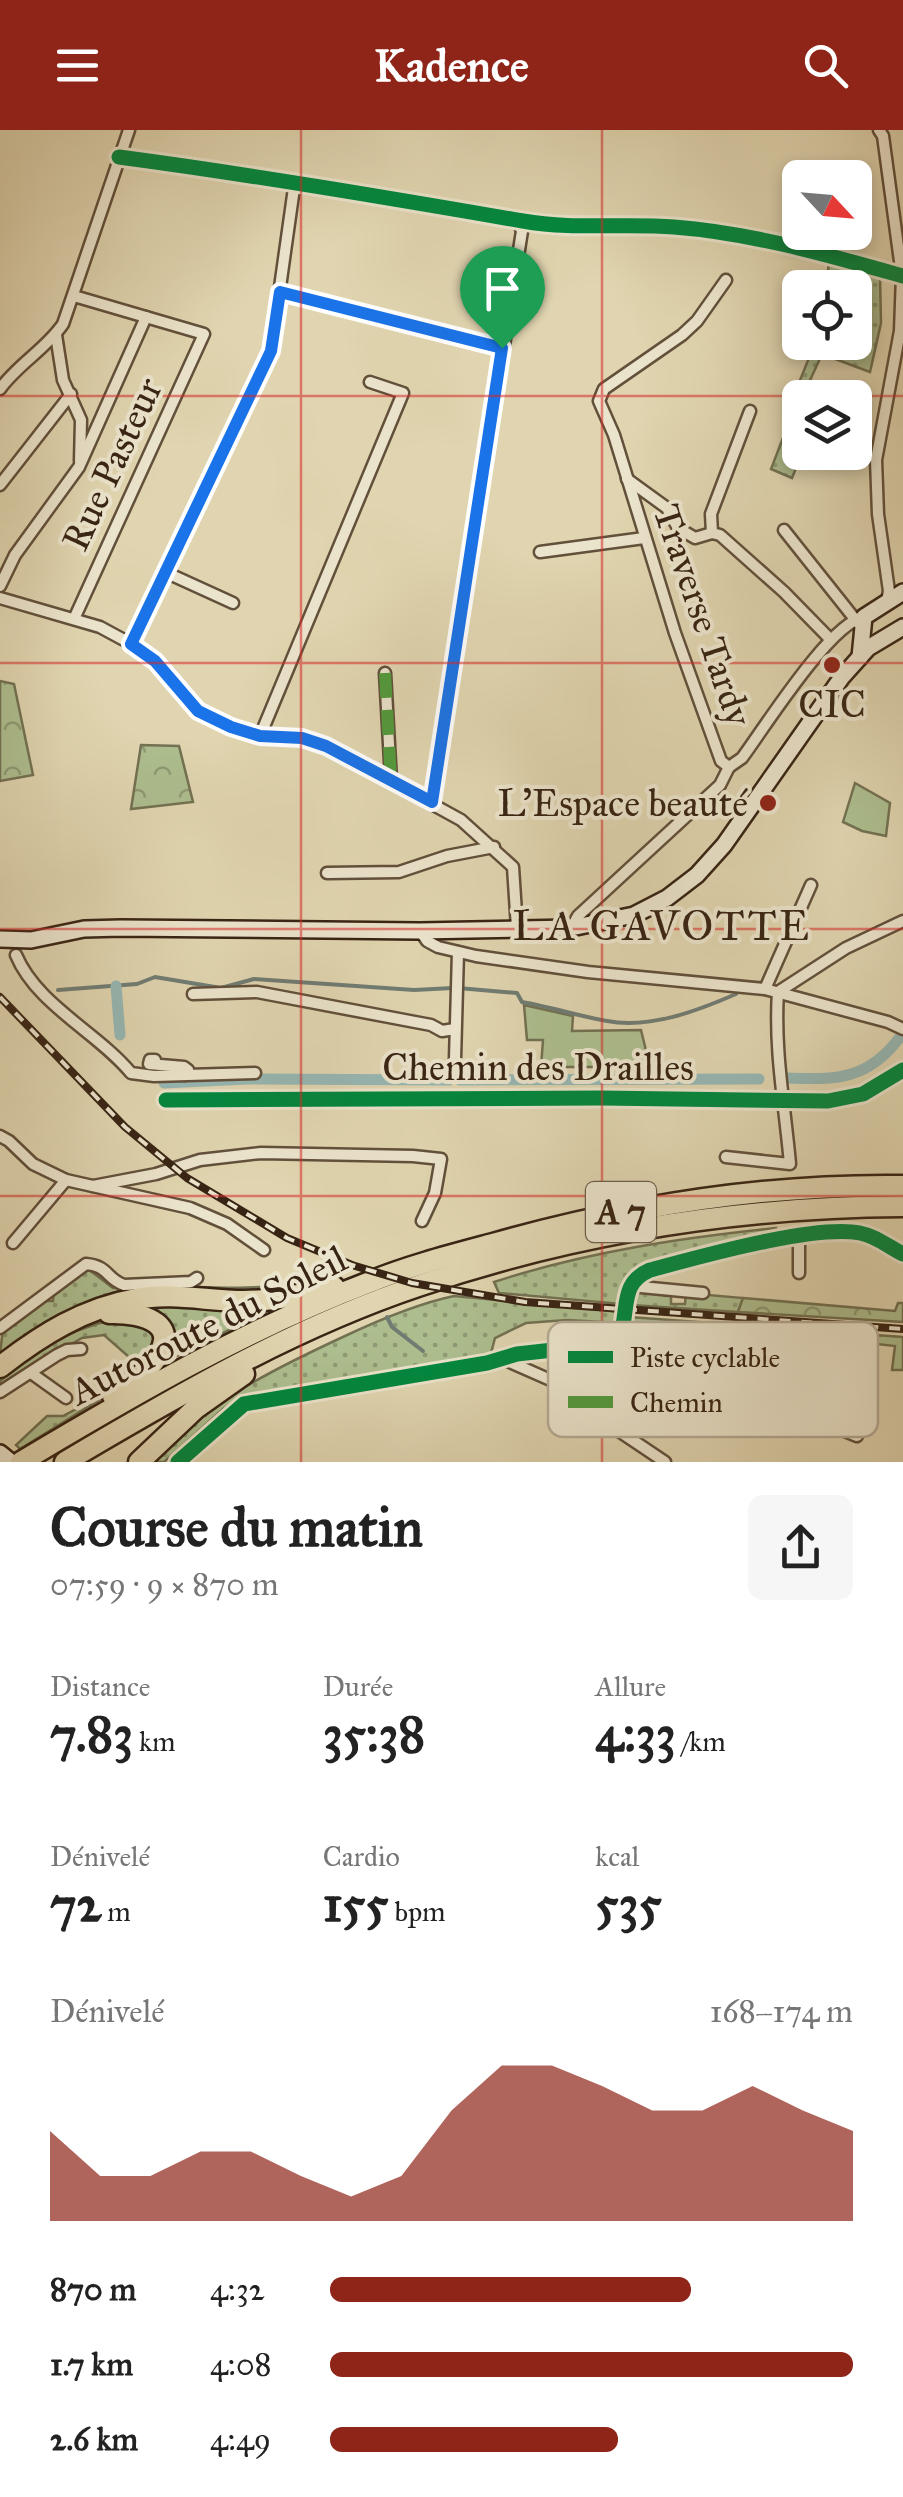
<!DOCTYPE html>
<html lang="fr">
<meta charset="utf-8">
<style>
:root{--surface:#fff;--page:#f6f6f6;--text:#222;--muted:#767676;--accent:#8f2418}
body{margin:0;font-family:"IM FELL Great Primer",serif;background:var(--page);color:var(--text);height:100vh;display:flex;flex-direction:column;font-size:38px;white-space:nowrap}
*{box-sizing:border-box;margin:0}
p{font-size:32px;color:var(--muted)}
.icon{flex:none;width:55px;height:55px;fill:none;stroke:currentColor;stroke-width:2;stroke-linecap:round;stroke-linejoin:round}
.map{position:relative;height:1332px;overflow:hidden}
.drawer{display:flex;flex-direction:column;background:var(--surface);flex:1}
.drawer>*{flex:none}
.needle{width:65px;rotate:116deg}
.controls{position:absolute;left:782px;top:30px;display:grid;gap:20px}
.controls a{display:grid;place-items:center;width:90px;height:90px;border-radius:15px;background:var(--surface);box-shadow:0 5px 15px #0003;font-size:50px}
.pin{position:absolute;display:grid;place-items:center;width:85px;height:85px;color:#fff;margin:-102px -42px;border-radius:50% 50% 50% 0;rotate:-45deg;box-shadow:0 0 10px #0007}
.pin .icon{rotate:45deg}
.round{display:grid;place-items:center;flex:none;width:105px;height:105px;border-radius:15px;background:var(--page)}
.overview{display:flex;align-items:center;justify-content:space-between;height:170px;padding:0 50px}
h1{font-size:55px;font-weight:800;line-height:75px}
.metrics{display:grid;grid-template-columns:repeat(3,1fr);gap:15px;height:170px;padding:10px 50px}
.metrics div{display:grid;align-content:center}
.metrics b{font-size:50px;font-weight:800}
.metrics small{font-size:28px;font-weight:400}
.metrics p{font-size:28px}
.chart{height:280px;padding:20px 50px}
.chart p{display:flex;justify-content:space-between}
.chart svg{width:100%;height:180px;margin-top:10px;fill:var(--accent);opacity:.7}
ul{padding:0 50px;list-style:none;font-size:32px}
li{display:grid;grid-template-columns:160px 120px 1fr;align-items:center;height:75px}
li i{height:25px;border-radius:12px;background:var(--accent)}
header{display:flex;justify-content:space-between;align-items:center;height:130px;padding:0 50px;background:var(--accent);color:#fff;font-size:45px;font-weight:800}
.map>svg:first-child{display:block}
.grass{fill:url(#grass-dots);stroke:#727152;stroke-width:2.5}
.forest{fill:url(#forest-crowns);stroke:#727152;stroke-width:2.5}
.green{fill:#adbe8f;stroke:#727152;stroke-width:2.5}
.lines{fill:none;stroke-linecap:round;stroke-linejoin:round}
.stream{stroke:#707c73;stroke-width:4}
.canal{stroke:#96b7b3;stroke-width:11}
.street-casing{stroke:#62503b;stroke-width:15}
.secondary-casing{stroke:#382414;stroke-width:20}
.highway-casing{stroke:#382414;stroke-width:25}
.street{stroke:#ebe4cc;stroke-width:10}
.secondary{stroke:#ebe4cc;stroke-width:15}
.highway{stroke:#e0d5b0;stroke-width:20}
.rail-casing{stroke:#382414;stroke-width:8}
.rail{stroke:#ebe4cc;stroke-width:4;stroke-dasharray:11;stroke-linecap:butt}
.street-bridge-casing{stroke:#62503b;stroke-width:15;stroke-linecap:butt}
.street-bridge{stroke:#ebe4cc;stroke-width:10}
.quiet{stroke:#529b3d;stroke-width:12;stroke-dasharray:25 12;stroke-linecap:butt}
.cycleway-casing{stroke:#ebe4cc;stroke-width:21}
.cycleway{stroke:#00873e;stroke-width:15}
.route-casing{stroke:#fff;stroke-width:20}
.route{stroke:#1a73e8;stroke-width:12}
.grid{fill:none;stroke:#d62828;stroke-width:2.5;stroke-opacity:0.55}
.poi-dot{fill:#8f2418;stroke:#ebe4cc;stroke-width:4}
.labels{text-anchor:middle;dominant-baseline:central;stroke-width:8;stroke-linejoin:round;paint-order:stroke}
.shield{fill:#ebe4cc;stroke:#6e5e4b;stroke-width:2.5}
.shield-label{font-size:35px;font-weight:bold;fill:#382414}
.street-label{font-size:38px;fill:#382414;stroke:#ebe4cc}
.poi-label{font-size:38px;fill:#382414;stroke:#ebe4cc}
.quarter-label{font-size:42px;letter-spacing:2.5px;fill:#382414;stroke:#ebe4cc}
.key{fill:#ebe4cc;stroke:#b5aa95;stroke-width:2.5}
.key-label{font-size:28px;fill:#382414}
</style>
<header><svg class="icon" aria-label="menu" viewBox="0 0 24 24"><path d="M4 6h16M4 12h16M4 18h16"/></svg>Kadence<svg class="icon" aria-label="search" viewBox="0 0 24 24"><circle cx="10" cy="10" r="6"/><path d="M15 15l6 6"/></svg></header>
<div class="map">
<svg width="903" height="1332" viewBox="0 0 903 1332">
<defs>
<pattern id="grass-dots" width="8" height="8" patternUnits="userSpaceOnUse" patternTransform="scale(2.5)"><rect width="8" height="8" fill="#adbe8f"/><path d="M2 2h.1M6 6h.1" fill="none" stroke="#8e9a74" stroke-width="1.8" stroke-linecap="round"/></pattern>
<pattern id="forest-crowns" width="20" height="18" patternUnits="userSpaceOnUse" patternTransform="scale(2.5)"><rect width="20" height="18" fill="#adbe8f"/><path d="M2 6a3 3 0 1 1 6 0M12 15a3 3 0 1 1 6 0" fill="none" stroke="#8e9a74"/></pattern>
</defs>
<rect width="100%" height="100%" fill="#e0d5b0"/>
<filter id="stains"><feTurbulence type="fractalNoise" baseFrequency=".002" numOctaves="4"/><feColorMatrix values="0 0 0 0 .2 0 0 0 0 .09 0 0 0 0 .02 0 0 0 .5 -.17"/></filter>
<radialGradient id="worn" r=".72"><stop offset=".6" stop-color="#630" stop-opacity="0"/><stop offset="1" stop-color="#630" stop-opacity=".3"/></radialGradient>
<g class="grass">
<polygon points="829,132 880,147 881,193 870,242 822,224 807,257 824,265 800,268 802,323 792,348 771,339 793,282 788,280 815,213 855,212 855,158 826,157"/>
<path d="M776 1098 777 1105 641 1136 626 1151 621 1174 499 1163 494 1152C586 1122 680 1108 776 1098Z"/>
<path d="M88 1139 113 1158C172 1153 226 1162 284 1155L286 1160 337 1148C305 1159 273 1167 239 1166 216 1165 193 1161 170 1161 104 1161 52 1186 0 1224L3 1199 41 1171H53L54 1161Z"/>
<polygon points="634,1161 671,1166 671,1174 685,1174 686,1163 743,1168 738,1182 631,1175"/>
<path d="M454 1166 621 1182 620 1193 567 1190 526 1193 495 1208 490 1227 237 1270 223 1279 164 1332H149C214 1269 265 1243 345 1206 379 1190 416 1174 454 1166Z"/>
<polygon points="153,1173 271,1179 161,1234 163,1188"/>
<path d="M132 1187 156 1206 155 1220 107 1265 20 1319 16 1315 47 1286H63L106 1263 129 1227 104 1205 82 1208 0 1256V1251C40 1218 79 1192 132 1187Z"/>
</g>
<g class="forest">
<polygon points="0,551 14,554 33,645 0,651"/>
<polygon points="141,615 179,616 193,672 131,679"/>
<polygon points="743,1168 895,1181 898,1173 903,1173 903,1192 738,1182"/>
<polygon points="629,1187 903,1207 903,1240 892,1240 895,1216 842,1210 837,1234 732,1218 634,1211 637,1195 629,1194"/>
</g>
<g class="green">
<polygon points="855,653 890,673 886,706 862,701 843,692"/>
<polygon points="524,875 573,886 572,901 641,900 650,937 541,937 543,910 527,910"/>
</g>
<g class="lines">
<g class="stream">
<path d="M458 858 517 863 522 872C551 877 578 886 607 891 650 899 697 881 736 864"/>
<polyline points="58,860 137,854 155,847 221,858 254,849 414,860 453,858"/>
<polyline points="387,1187 392,1197 423,1221"/>
</g>
<g class="canal">
<polyline points="116,856 120,905"/>
<path d="M787 948C836 950 868 950 900 907"/>
<polyline points="460,950 759,949"/>
<polyline points="164,953 248,949 449,950"/>
</g>
<defs>
<g id="street">
<polyline points="879,0 883,6 902,146 900,201 876,330 878,384 889,461 887,471"/>
<path d="M119 27C254 45 389 68 523 91 573 100 623 93 674 97 752 103 828 125 903 146"/>
<polyline points="726,150 697,191 682,205 604,259 599,271 614,305 675,503 721,631 729,637"/>
<polyline points="280,163 503,218"/>
<polyline points="56,205 63,250 81,290 80,331"/>
<path d="M0 259C18 234 46 219 63 194L129 0"/>
<polyline points="627,349 667,378 678,398 695,408 712,403 720,405 784,462 830,509"/>
<polyline points="0,355 71,264"/>
<polyline points="784,400 858,493"/>
<polyline points="712,403 711,384 750,281"/>
<polyline points="540,422 644,408"/>
<polyline points="165,442 233,473"/>
<polyline points="0,456 15,425 79,337 146,187"/>
<polyline points="0,468 100,497 137,517 155,531 198,581 231,597 260,606 302,607 326,616 461,690 513,737 517,798"/>
<polyline points="74,489 204,204 74,166"/>
<polyline points="131,514 271,221 295,51"/>
<polyline points="385,543 391,650"/>
<polyline points="260,606 403,263 370,252"/>
<path d="M729 637 742 628C765 597 830 493 864 487"/>
<polyline points="432,672 522,101 517,90"/>
<polyline points="327,743 399,742 447,726 494,717"/>
<polyline points="571,798 578,786 720,655 729,637"/>
<polyline points="420,801 427,811 438,817 476,826 588,842 765,859 888,892 903,899"/>
<path d="M16 825C37 875 97 902 131 943L154 946 255 943"/>
<polyline points="765,859 811,755"/>
<polyline points="778,862 846,818 903,791"/>
<polyline points="193,864 257,862 431,895 442,901 455,899"/>
<polyline points="455,929 458,822"/>
<polyline points="155,930 150,930 149,934 184,937 188,940 185,945"/>
<polyline points="166,970 601,968 828,971 863,964 903,940"/>
<polyline points="0,1006 9,1011 33,1034 66,1050 190,1078 227,1094 264,1120"/>
<path d="M726 1027 790 1034C785 977 774 920 778 862"/>
<polyline points="93,1056 156,1044 200,1030 261,1023 413,1026 441,1029 435,1063 422,1091"/>
<polyline points="799,1106 799,1143"/>
<polyline points="13,1113 66,1050"/>
<polyline points="632,1152 641,1157 703,1163"/>
<path d="M626 1163 636 1148 650 1140C699 1127 814 1094 860 1103 876 1106 889 1117 903 1124"/>
<path d="M0 1198 86 1134C109 1136 106 1149 124 1155L191 1152 197 1148"/>
<polyline points="614,1210 628,1216 750,1227 741,1271 786,1277 857,1306"/>
<polyline points="503,1229 555,1252 610,1295 665,1332"/>
<polyline points="31,1243 66,1268"/>
<polyline points="0,1262 57,1225 67,1220 81,1219"/>
<polyline points="178,1332 244,1274 487,1233 517,1224 607,1214 619,1206 624,1193"/>
</g>
<g id="secondary">
<polyline points="860,527 864,487 903,462"/>
<polyline points="0,809 31,810 84,799 121,798 420,801 571,798 634,785 667,768 697,745 724,715 842,547 868,518 903,497"/>
<polyline points="0,1323 11,1332"/>
</g>
<g id="highway">
<path d="M109 1183C144 1182 186 1194 151 1235 140 1248 126 1256 113 1266"/>
<path d="M0 1237C41 1205 84 1178 136 1169 172 1162 208 1171 244 1171 274 1171 305 1164 334 1157"/>
<path d="M21 1332C133 1265 247 1199 370 1152 409 1136 452 1125 493 1114 627 1076 763 1054 903 1056"/>
<path d="M65 1332C178 1265 293 1198 418 1156 574 1103 738 1077 903 1076"/>
<polyline points="139,1332 196,1278 244,1244"/>
</g>
</defs>
<use href="#street" class="street-casing"/>
<use href="#secondary" class="secondary-casing"/>
<use href="#highway" class="highway-casing"/>
<use href="#street" class="street"/>
<use href="#secondary" class="secondary"/>
<use href="#highway" class="highway"/>
<defs>
<polyline id="rail" points="0,867 125,997 187,1048 287,1108 352,1135 412,1153 525,1172 903,1199"/>
</defs>
<use href="#rail" class="rail-casing"/>
<use href="#rail" class="rail"/>
<defs>
<polyline id="street-bridge" points="624,1193 626,1163"/>
</defs>
<use href="#street-bridge" class="street-bridge-casing"/>
<use href="#street-bridge" class="street-bridge"/>
<polyline class="quiet" points="385,543 391,650"/>
<defs>
<g id="cycleway">
<path d="M119 27C254 45 389 68 523 91 573 100 623 93 674 97 752 103 828 125 903 146"/>
<polyline points="166,970 601,968 828,971 863,964 903,940"/>
<path d="M178 1332 244 1274 487 1233 517 1224 607 1214 622 1200C628 1174 622 1152 650 1140 699 1127 814 1094 860 1103 876 1106 889 1117 903 1124"/>
</g>
</defs>
<use href="#cycleway" class="cycleway-casing"/>
<use href="#cycleway" class="cycleway"/>
</g>
<g class="lines">
<defs>
<polygon id="route" points="280,162 502,218 432,672 326,616 302,608 260,606 231,597 198,581 155,531 131,514 271,221"/>
</defs>
<use href="#route" class="route-casing"/>
<use href="#route" class="route"/>
</g>
<path class="grid" d="M301 0V1332M602 0V1332M0 266H903M0 533H903M0 799H903M0 1066H903"/>
<g class="poi-dot">
<circle cx="832" cy="535" r="10"/>
<circle cx="768" cy="673" r="10"/>
</g>
<g class="labels">
<rect class="shield" x="586" y="1052" width="70" height="60" rx="8"/>
<g class="shield-label">
<text x="621" y="1082">A 7</text>
</g>
<g class="street-label">
<text transform="translate(112 334) rotate(-65)">Rue Pasteur</text>
<text transform="translate(703 485) rotate(71)">Traverse Tardy</text>
<text x="538" y="937">Chemin des Drailles</text>
<text transform="translate(208 1195) rotate(-27)">Autoroute du Soleil</text>
</g>
<g class="poi-label">
<text x="832" y="574">CIC</text>
<text x="748" y="673" text-anchor="end">L'Espace beauté</text>
</g>
<g class="quarter-label">
<text x="662" y="796">LA GAVOTTE</text>
</g>
</g>
<rect x="548" y="1192" width="330" height="115" rx="15" class="key"/>
<rect x="568" y="1221" width="45" height="12" fill="#00873e"/>
<rect x="568" y="1266" width="45" height="12" fill="#529b3d"/>
<g class="key-label">
<text x="630" y="1237">Piste cyclable</text>
<text x="630" y="1282">Chemin</text>
</g>
<rect width="100%" height="100%" filter="url(#stains)"/>
<rect width="100%" height="100%" fill="url(#worn)"/>
</svg>
<div class="controls">
<a><svg class="needle" viewBox="-14 -14 28 28"><path d="M0-13l5 13h-10z" fill="#e53935"/><path d="M0 13l5-13h-10z" fill="#767676"/></svg></a>
<a><svg class="icon" aria-label="locate" viewBox="0 0 24 24"><circle cx="12" cy="12" r="6"/><path d="M12 2v4M12 18v4M2 12h4M18 12h4"/></svg></a>
<a><svg class="icon" aria-label="layers" viewBox="0 0 24 24"><path d="M12 4l9 5-9 5-9-5zM3 14l9 5 9-5"/></svg></a>
</div>
<div class="pin" style="left:502px;top:218px;background:#1e9e55"><svg class="icon" aria-label="arrive" viewBox="0 0 24 24"><path d="M6 21V4h12l-3 4 3 4H6"/></svg></div>
</div>
<section class="drawer">
<div class="overview"><div><h1>Course du matin</h1><p>07:59 · 9 × 870 m</p></div><a class="round"><svg class="icon" aria-label="share" viewBox="0 0 24 24"><path d="M12 15V3M7 8l5-5 5 5M5 13v7h14v-7"/></svg></a></div>
<div class="metrics">
<div><p>Distance</p><b>7.83<small> km</small></b></div>
<div><p>Durée</p><b>35:38</b></div>
<div><p>Allure</p><b>4:33<small> /km</small></b></div>
</div>
<div class="metrics">
<div><p>Dénivelé</p><b>72<small> m</small></b></div>
<div><p>Cardio</p><b>155<small> bpm</small></b></div>
<div><p>kcal</p><b>535</b></div>
</div>
<div class="chart"><p><span>Dénivelé</span>168–174 m</p>
<svg viewBox="0 0 160 44" preserveAspectRatio="none"><path d="M0 44V22L10 33L20 33L30 27L40 27L50 33L60 38L70 33L80 17L90 6L100 6L110 11L120 17L130 17L140 11L150 17L160 22V44z"/></svg>
</div>
<ul>
<li><b>870 m</b>4:32<i style="width:69%"></i></li>
<li><b>1.7 km</b>4:08<i style="width:100%"></i></li>
<li><b>2.6 km</b>4:49<i style="width:55%"></i></li>
</ul>
</section>
